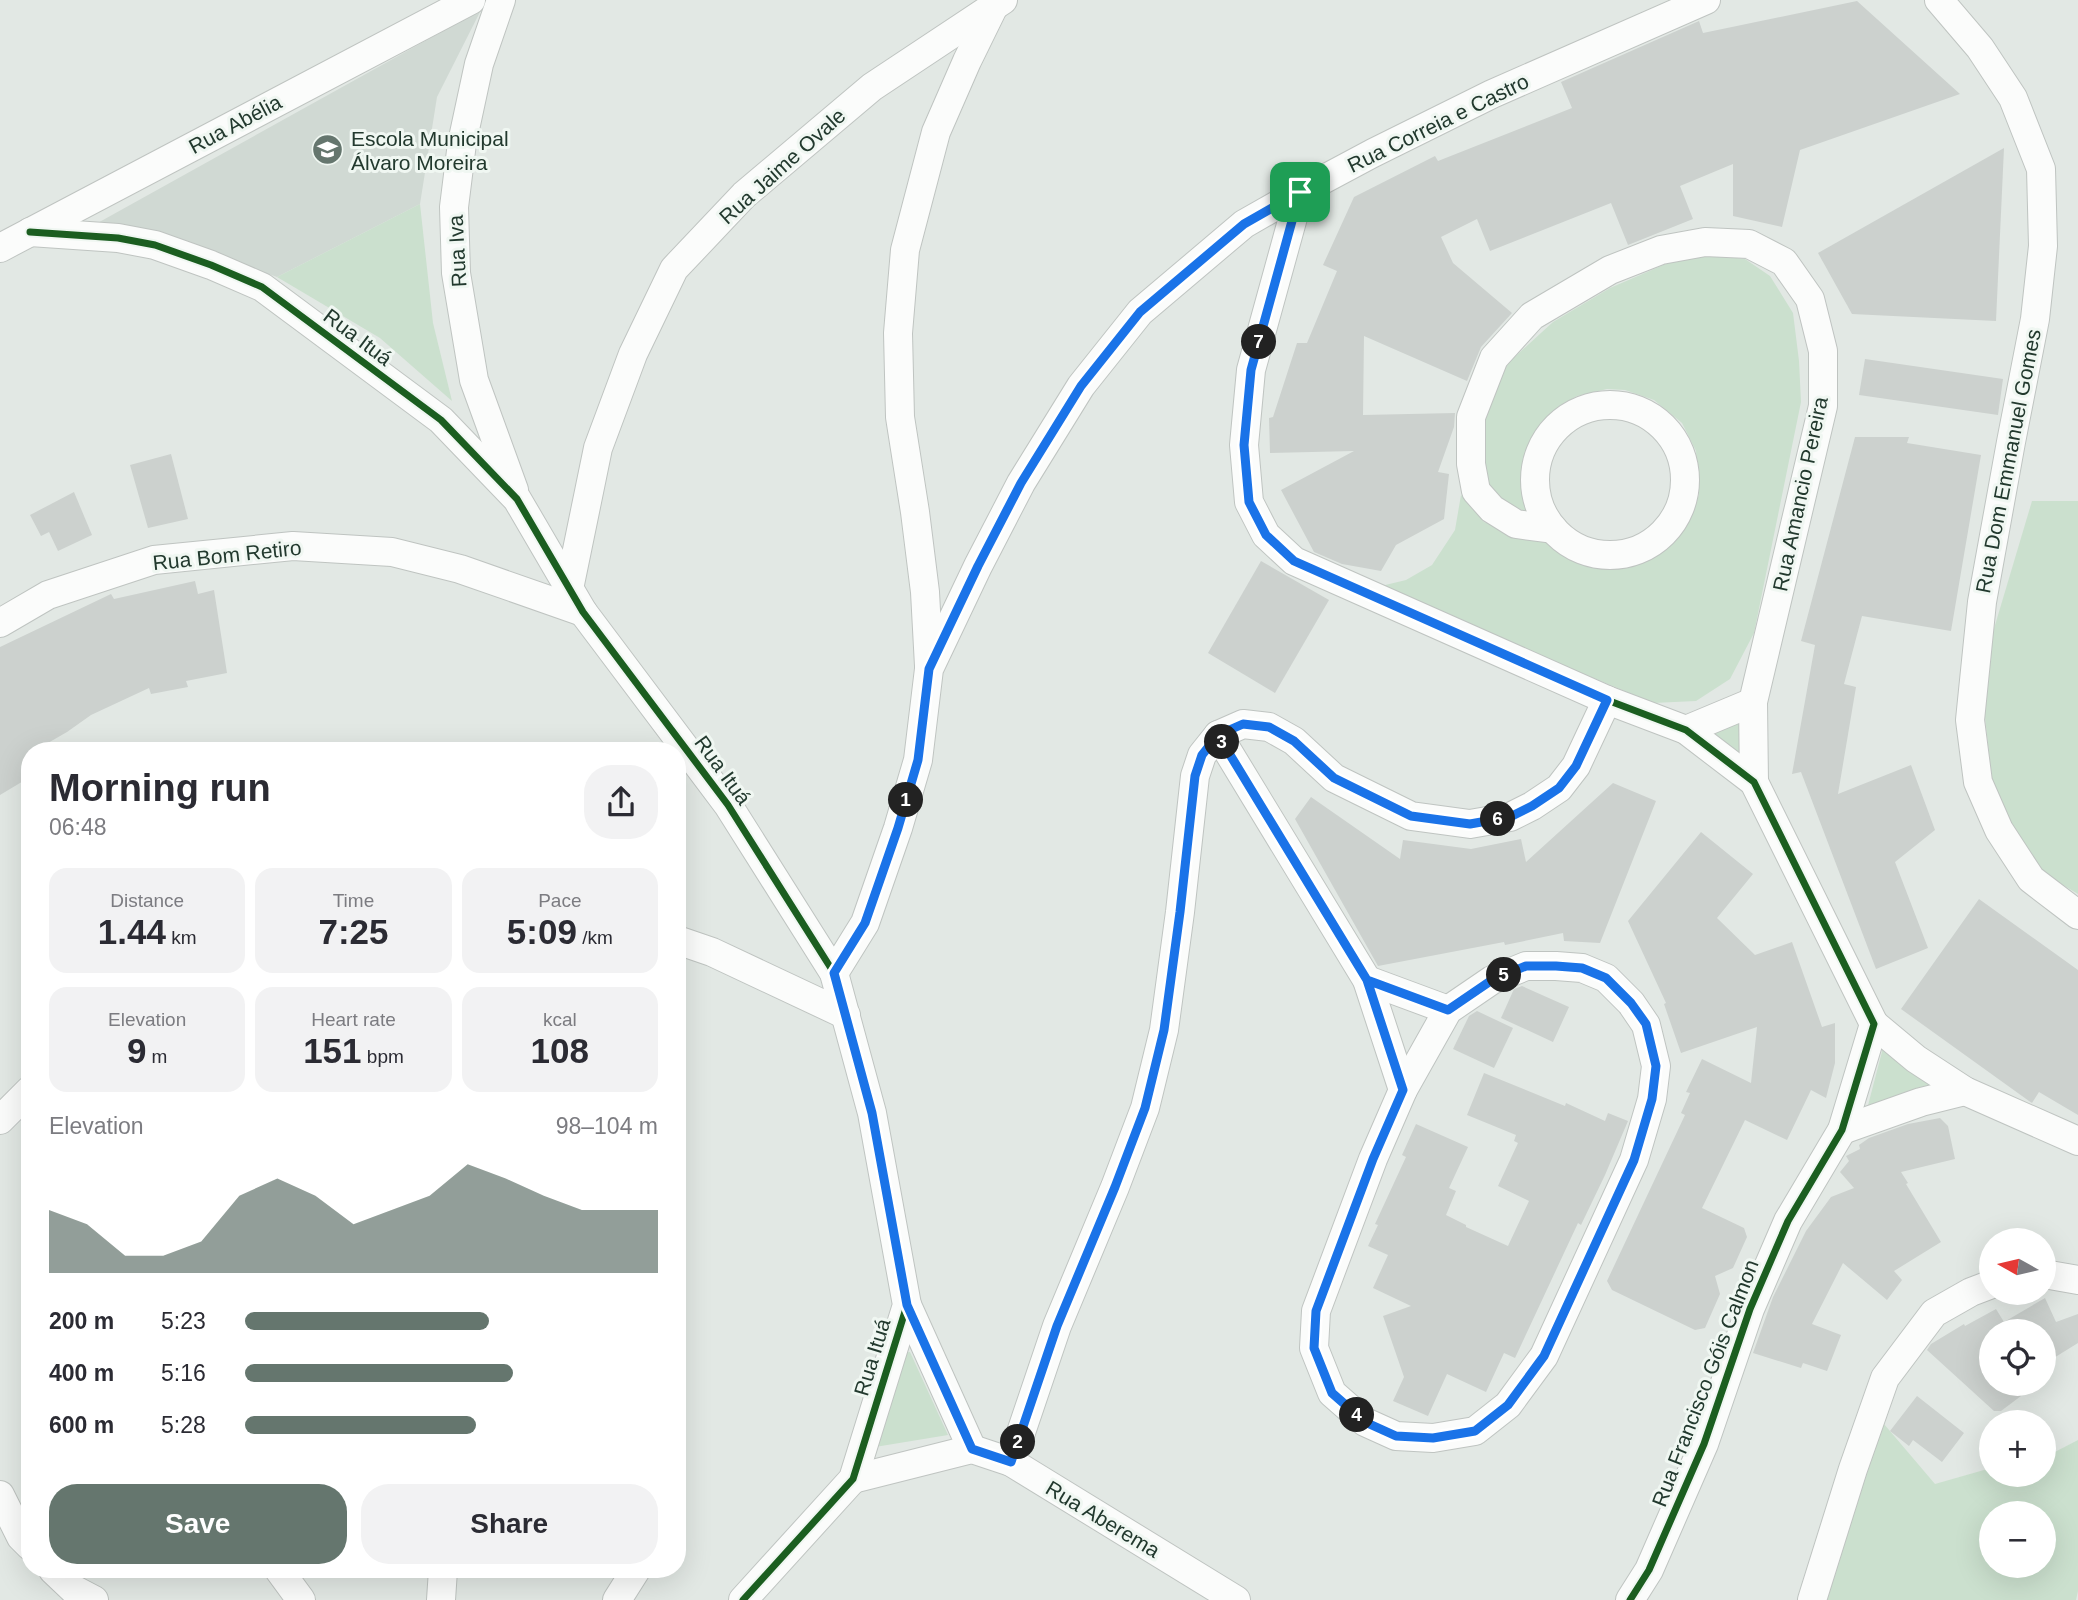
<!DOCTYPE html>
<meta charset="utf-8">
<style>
:root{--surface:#fff;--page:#f2f2f3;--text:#2b2b33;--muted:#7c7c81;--accent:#65766e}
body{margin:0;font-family:Helvetica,sans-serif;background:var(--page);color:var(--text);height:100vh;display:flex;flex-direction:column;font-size:26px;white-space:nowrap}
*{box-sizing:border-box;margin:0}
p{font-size:23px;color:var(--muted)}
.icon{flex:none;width:38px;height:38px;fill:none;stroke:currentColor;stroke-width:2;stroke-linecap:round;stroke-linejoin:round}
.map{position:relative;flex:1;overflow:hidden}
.sheet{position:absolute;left:21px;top:742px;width:665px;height:836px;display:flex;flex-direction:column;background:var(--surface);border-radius:28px;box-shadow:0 7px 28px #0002}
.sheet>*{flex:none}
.needle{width:46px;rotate:278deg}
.tools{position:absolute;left:1979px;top:1228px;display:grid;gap:14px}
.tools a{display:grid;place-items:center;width:77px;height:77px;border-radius:50%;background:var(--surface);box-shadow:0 7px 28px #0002;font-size:35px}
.pin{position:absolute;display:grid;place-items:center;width:60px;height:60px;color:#fff;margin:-30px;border-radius:14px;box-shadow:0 4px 10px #0006}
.km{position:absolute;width:35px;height:35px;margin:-18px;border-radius:50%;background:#222;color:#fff;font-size:19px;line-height:35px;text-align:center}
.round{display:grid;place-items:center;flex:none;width:74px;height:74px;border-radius:28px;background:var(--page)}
.head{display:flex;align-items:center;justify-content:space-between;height:119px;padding:0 28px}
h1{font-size:38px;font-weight:700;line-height:52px}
.stats{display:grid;grid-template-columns:repeat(3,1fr);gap:10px;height:119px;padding:7px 28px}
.stats div{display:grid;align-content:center;border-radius:18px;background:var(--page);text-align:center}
.stats b{font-size:35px;font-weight:700}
.stats small{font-size:19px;font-weight:400}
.stats p{font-size:19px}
.chart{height:196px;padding:14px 28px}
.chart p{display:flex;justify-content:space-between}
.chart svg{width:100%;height:126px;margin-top:7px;fill:var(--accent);opacity:.7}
.primary-button{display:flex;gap:14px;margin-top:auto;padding:14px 28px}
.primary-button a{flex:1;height:80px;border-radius:28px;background:var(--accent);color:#fff;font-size:28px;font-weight:700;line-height:80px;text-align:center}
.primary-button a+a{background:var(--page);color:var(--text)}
ul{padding:0 28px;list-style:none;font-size:23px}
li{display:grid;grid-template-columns:112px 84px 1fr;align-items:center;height:52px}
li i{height:18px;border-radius:9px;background:var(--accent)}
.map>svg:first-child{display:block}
.built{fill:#d0d9d3}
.green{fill:#cbe0ce;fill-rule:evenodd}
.building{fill:#ccd1ce}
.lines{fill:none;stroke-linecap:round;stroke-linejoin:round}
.street-casing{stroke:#bfc4c1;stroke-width:30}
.street{stroke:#fbfcfb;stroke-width:28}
.cycleway-casing{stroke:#f0f7f2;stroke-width:11}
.cycleway{stroke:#1b5e20;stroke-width:7}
.route-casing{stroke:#fff;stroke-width:14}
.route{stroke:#1a73e8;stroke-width:9}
.labels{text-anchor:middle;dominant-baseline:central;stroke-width:6;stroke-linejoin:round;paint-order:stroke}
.street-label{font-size:21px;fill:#22392e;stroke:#f0f7f2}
.poi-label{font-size:21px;fill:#22392e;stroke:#f0f7f2;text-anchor:start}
</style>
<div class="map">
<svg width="2078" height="1600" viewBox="0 0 2078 1600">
<rect width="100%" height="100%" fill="#e2e8e4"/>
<polygon class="built" points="481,10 437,97 420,204 277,277 163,235 94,225"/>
<g class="green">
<polygon points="420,204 433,323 452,401 380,338 277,277"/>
<polygon points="1710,255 1745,259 1770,276 1793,313 1799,361 1801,402 1754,633 1730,679 1696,701 1653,703 1377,587 1406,580 1432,565 1455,530 1461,495 1484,522 1554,545 1580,561 1610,567 1630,565 1659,553 1681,533 1699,495 1696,451 1682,423 1654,400 1625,390 1607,389 1577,396 1559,406 1538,428 1530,443 1523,473 1531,514 1504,502 1485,479 1481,427 1508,363 1553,322 1610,288 1668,263"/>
<polygon points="2032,501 2078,501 2078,894 2026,863 1993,788 1984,709 1993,632"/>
<polygon points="1743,718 1743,766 1707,737"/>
<polygon points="1884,1044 1937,1085 1866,1113"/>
<polygon points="910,1352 948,1435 875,1447 900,1353"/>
<path d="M1878 1417 1935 1484 1991 1468 1992 1475H2044V1456L2051 1454 2078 1440V1591L2076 1600H1822ZM1992 1514H2044V1566H1992Z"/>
</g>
<g class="building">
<polygon points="1857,1 1960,94 1800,150 1782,227 1733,216 1733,164 1680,186 1693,219 1628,245 1611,203 1490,251 1477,219 1441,237 1453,263 1512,313 1481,347 1467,381 1364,336 1363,415 1455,413 1454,427 1438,472 1449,474 1444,519 1396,545 1381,571 1342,564 1314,552 1281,490 1354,451 1270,453 1269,418 1273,417 1297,343 1307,343 1337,271 1323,265 1354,197 1435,156 1438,161 1572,108 1561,82 1699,21 1703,33"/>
<polygon points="2004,148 1996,321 1852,314 1818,253"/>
<polygon points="1865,359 2003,379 1998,415 1859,395"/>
<polygon points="1855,437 1909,437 1907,443 1981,455 1951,631 1862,616 1844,684 1856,687 1838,794 1911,765 1935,830 1895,862 1928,948 1876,969 1801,772 1792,774 1815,645 1801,641"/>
<polygon points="171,454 188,519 148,528 130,465"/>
<polygon points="74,492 92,535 58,551 49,532 41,536 30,515"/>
<polygon points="1261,561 1329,600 1275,693 1208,653"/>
<polygon points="195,581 198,594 214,590 227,673 186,681 188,687 151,694 149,688 91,715 67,732 34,751 30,751 30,777 0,795 0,647 111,594 114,599"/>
<polygon points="1613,783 1656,801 1600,943 1564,941 1563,933 1505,945 1504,942 1378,966 1295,819 1311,797 1400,859 1403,840 1471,849 1521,839 1526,862"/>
<polygon points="1701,832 1753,874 1717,918 1755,955 1792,942 1822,1027 1835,1023 1835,1063 1826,1098 1811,1090 1787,1140 1745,1120 1702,1208 1744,1228 1747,1237 1733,1268 1715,1276 1720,1294 1705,1328 1695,1330 1612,1290 1607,1281 1685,1115 1681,1113 1690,1093 1686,1092 1702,1059 1751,1083 1757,1027 1681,1053 1664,1004 1666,1003 1628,921"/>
<polygon points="1979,899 2078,970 2078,1115 2039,1092 2032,1103 2029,1101 1901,1009"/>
<polygon points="1522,986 1569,1007 1553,1042 1501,1018 1514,989"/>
<polygon points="1477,1011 1513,1028 1494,1068 1453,1049 1469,1016"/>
<polygon points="1484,1073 1565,1106 1566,1103 1605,1121 1608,1113 1628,1121 1605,1175 1581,1225 1578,1223 1515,1358 1504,1353 1486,1392 1447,1374 1428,1416 1393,1401 1404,1377 1383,1316 1411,1306 1373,1288 1388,1255 1368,1246 1378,1225 1375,1224 1406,1157 1402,1155 1416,1124 1468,1147 1449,1188 1456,1191 1446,1215 1466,1225 1466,1227 1508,1246 1529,1201 1498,1186 1518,1143 1514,1141 1516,1135 1467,1115"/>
<polygon points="1940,1118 1948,1126 1955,1159 1901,1172 1908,1183 1906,1184 1941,1242 1894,1271 1902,1280 1887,1300 1843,1263 1812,1324 1841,1335 1827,1371 1803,1363 1801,1368 1753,1353 1773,1297 1806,1231 1831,1197 1854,1188 1840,1172 1849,1161 1846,1156 1860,1149 1859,1145 1869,1138 1908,1124"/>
<polygon points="2045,1298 2056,1322 2078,1314 2078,1343 2044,1364 2044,1332 1992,1332 1992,1384 2012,1384 2021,1396 2001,1411 1994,1411 1927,1350 1931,1344 1964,1324 1965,1326 1996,1309 2004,1322"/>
<polygon points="1917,1396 1964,1433 1942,1462 1913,1440 1909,1446 1890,1431"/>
</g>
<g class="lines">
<defs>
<g id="street">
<polyline points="501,0 479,64 462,143 454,207 456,273 474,380 514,490"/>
<polyline points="1939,0 1980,48 2013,98 2041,169 2043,246 2035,319 2011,442 1982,602 1970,720 1978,782 1999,830 2031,879 2078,915"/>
<polyline points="1300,192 1251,370 1244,445 1249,502 1266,535 1294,561 1607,700 1686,730 1754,782 1874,1024 1842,1130 1788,1221 1750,1309 1704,1444 1649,1570 1630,1600"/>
<polyline points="30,232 118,238 155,245 211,265 262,287 441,420 517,499 583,612 728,805 834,973 872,1113 907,1305 853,1479 743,1600"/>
<polyline points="0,248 471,0"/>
<circle cx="1610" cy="480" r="75"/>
<polyline points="1553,529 1516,524 1492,509 1476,491 1471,464 1471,417 1494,358 1532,316 1610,270 1661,250 1705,242 1749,244 1784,262 1810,299 1823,351 1823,406 1753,702 1686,730"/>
<polyline points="569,589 598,448 633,354 674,269 744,195 872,87 1003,0"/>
<polyline points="0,623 48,595 154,560 293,546 392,552 460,569 583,612"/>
<polyline points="929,666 925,592 915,512 900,417 898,333 905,250 936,132 967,61 993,8"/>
<polyline points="1753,702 1754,782"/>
<polyline points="1218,735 1367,980 1403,1090"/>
<polyline points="677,940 712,952 846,1015"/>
<polygon points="1526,966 1556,966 1582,968 1606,978 1631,1003 1646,1025 1656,1066 1652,1099 1634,1160 1544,1356 1508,1405 1475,1431 1433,1438 1396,1436 1365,1422 1332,1393 1314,1348 1316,1311 1373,1159 1403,1090 1448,1010 1492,980"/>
<polyline points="834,973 865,923 898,828 918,760 929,669 978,566 1021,483 1081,386 1140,312 1244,224 1300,192 1373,153 1492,94 1706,0"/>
<polyline points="1367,980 1448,1010"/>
<polyline points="1874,1024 1916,1059 1965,1091 2078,1141"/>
<polyline points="0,1120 30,1090"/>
<polyline points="1842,1130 1921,1102 1965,1091"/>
<polyline points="2044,1274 2078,1280"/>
<polyline points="907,1305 972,1449"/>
<polyline points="1011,1462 1057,1326 1115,1187 1145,1108 1164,1030 1180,912 1195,776 1202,755 1218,735 1243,724 1269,727 1294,741 1334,778 1411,816 1470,824 1510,817 1532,806 1559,788 1576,766 1607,700"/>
<polyline points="853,1479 972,1449 1011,1462 1236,1600"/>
<polyline points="0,1495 21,1537 30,1546"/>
<polyline points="53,1570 73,1589 94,1600"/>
<polyline points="279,1570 301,1600"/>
<polyline points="441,1600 443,1570"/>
<polyline points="617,1600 636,1570"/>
<polyline points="1812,1600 1853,1469 1885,1378 1934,1313 1971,1292 1992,1284"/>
</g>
</defs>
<use href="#street" class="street-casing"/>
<use href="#street" class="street"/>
<defs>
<g id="cycleway">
<polyline points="1300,192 1251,370 1244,445 1249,502 1266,535 1294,561 1607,700 1686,730 1754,782 1874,1024 1842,1130 1788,1221 1750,1309 1704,1444 1649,1570 1630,1600"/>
<polyline points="30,232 118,238 155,245 211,265 262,287 441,420 517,499 583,612 728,805 834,973 872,1113 907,1305 853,1479 743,1600"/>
</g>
</defs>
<use href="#cycleway" class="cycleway-casing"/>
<use href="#cycleway" class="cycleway"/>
</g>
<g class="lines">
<defs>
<polyline id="route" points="1300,192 1244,224 1140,312 1081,386 1021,483 978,566 929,669 918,760 898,828 865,923 834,973 872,1113 907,1305 972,1449 1011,1462 1057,1326 1115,1187 1145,1108 1164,1030 1180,912 1195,776 1202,755 1218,735 1367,980 1403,1090 1373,1159 1316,1311 1314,1348 1332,1393 1365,1422 1396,1436 1433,1438 1475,1431 1508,1405 1544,1356 1634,1160 1652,1099 1656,1066 1646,1024 1631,1003 1606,978 1582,968 1556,966 1526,966 1492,980 1448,1010 1367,980 1218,735 1243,724 1269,727 1294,741 1334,778 1411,816 1470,824 1510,817 1532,806 1559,788 1576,766 1607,700 1294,561 1266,535 1249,502 1244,445 1251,370 1300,192"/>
</defs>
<use href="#route" class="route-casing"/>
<use href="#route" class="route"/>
</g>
<defs>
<symbol id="school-disc" viewBox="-11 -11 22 22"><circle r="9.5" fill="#65766e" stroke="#f0f7f2"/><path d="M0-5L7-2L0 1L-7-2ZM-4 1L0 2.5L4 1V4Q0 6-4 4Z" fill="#fff"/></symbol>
</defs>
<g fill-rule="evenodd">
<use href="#school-disc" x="310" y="132" width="35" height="35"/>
</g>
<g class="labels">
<g class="street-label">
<text transform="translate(1438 123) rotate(-26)">Rua Correia e Castro</text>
<text transform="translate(235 124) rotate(-28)">Rua Abélia</text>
<text transform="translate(782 166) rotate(-42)">Rua Jaime Ovale</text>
<text transform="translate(457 251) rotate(-93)">Rua Iva</text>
<text transform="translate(358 337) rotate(37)">Rua Ituá</text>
<text transform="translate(2008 461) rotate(-79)">Rua Dom Emmanuel Gomes</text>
<text transform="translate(1800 494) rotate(-78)">Rua Amancio Pereira</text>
<text transform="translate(227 555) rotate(-6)">Rua Bom Retiro</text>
<text transform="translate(723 770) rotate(54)">Rua Ituá</text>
<text transform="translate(872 1357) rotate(-73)">Rua Ituá</text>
<text transform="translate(1705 1383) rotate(-69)">Rua Francisco Góis Calmon</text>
<text transform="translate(1103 1519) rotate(31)">Rua Aberema</text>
</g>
<g class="poi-label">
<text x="351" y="138">Escola Municipal<tspan x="351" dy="24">Álvaro Moreira</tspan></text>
</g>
</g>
</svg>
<div class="tools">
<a><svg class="needle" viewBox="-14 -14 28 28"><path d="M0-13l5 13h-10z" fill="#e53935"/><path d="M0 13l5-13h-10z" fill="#7c7c81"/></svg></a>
<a><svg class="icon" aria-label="locate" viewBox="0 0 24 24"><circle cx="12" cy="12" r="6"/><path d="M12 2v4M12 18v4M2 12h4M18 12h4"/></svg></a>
<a>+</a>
<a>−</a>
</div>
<div class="pin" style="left:1300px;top:192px;background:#1e9e55"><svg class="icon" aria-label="arrive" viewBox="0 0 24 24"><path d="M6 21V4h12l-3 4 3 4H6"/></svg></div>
<b class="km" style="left:906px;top:800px">1</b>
<b class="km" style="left:1018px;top:1442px">2</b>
<b class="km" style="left:1222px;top:742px">3</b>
<b class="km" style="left:1357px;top:1415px">4</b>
<b class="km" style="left:1504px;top:975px">5</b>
<b class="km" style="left:1498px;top:819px">6</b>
<b class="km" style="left:1259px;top:342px">7</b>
<section class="sheet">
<div class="head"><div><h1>Morning run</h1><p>06:48</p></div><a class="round"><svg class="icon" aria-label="share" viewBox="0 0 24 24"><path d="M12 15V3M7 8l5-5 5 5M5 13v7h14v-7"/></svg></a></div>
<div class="stats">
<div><p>Distance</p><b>1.44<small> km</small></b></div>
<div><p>Time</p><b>7:25</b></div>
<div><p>Pace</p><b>5:09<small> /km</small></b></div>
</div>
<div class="stats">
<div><p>Elevation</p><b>9<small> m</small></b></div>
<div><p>Heart rate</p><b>151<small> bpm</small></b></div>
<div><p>kcal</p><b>108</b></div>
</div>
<div class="chart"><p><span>Elevation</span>98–104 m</p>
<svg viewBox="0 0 160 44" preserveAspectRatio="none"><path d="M0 44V22L10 27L20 38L30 38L40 33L50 17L60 11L70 17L80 27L90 22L100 17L110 6L120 11L130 17L140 22L150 22L160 22V44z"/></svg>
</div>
<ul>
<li><b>200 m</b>5:23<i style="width:59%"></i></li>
<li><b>400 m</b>5:16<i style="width:65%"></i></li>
<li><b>600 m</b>5:28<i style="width:56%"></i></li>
</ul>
<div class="primary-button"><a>Save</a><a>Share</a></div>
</section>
</div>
